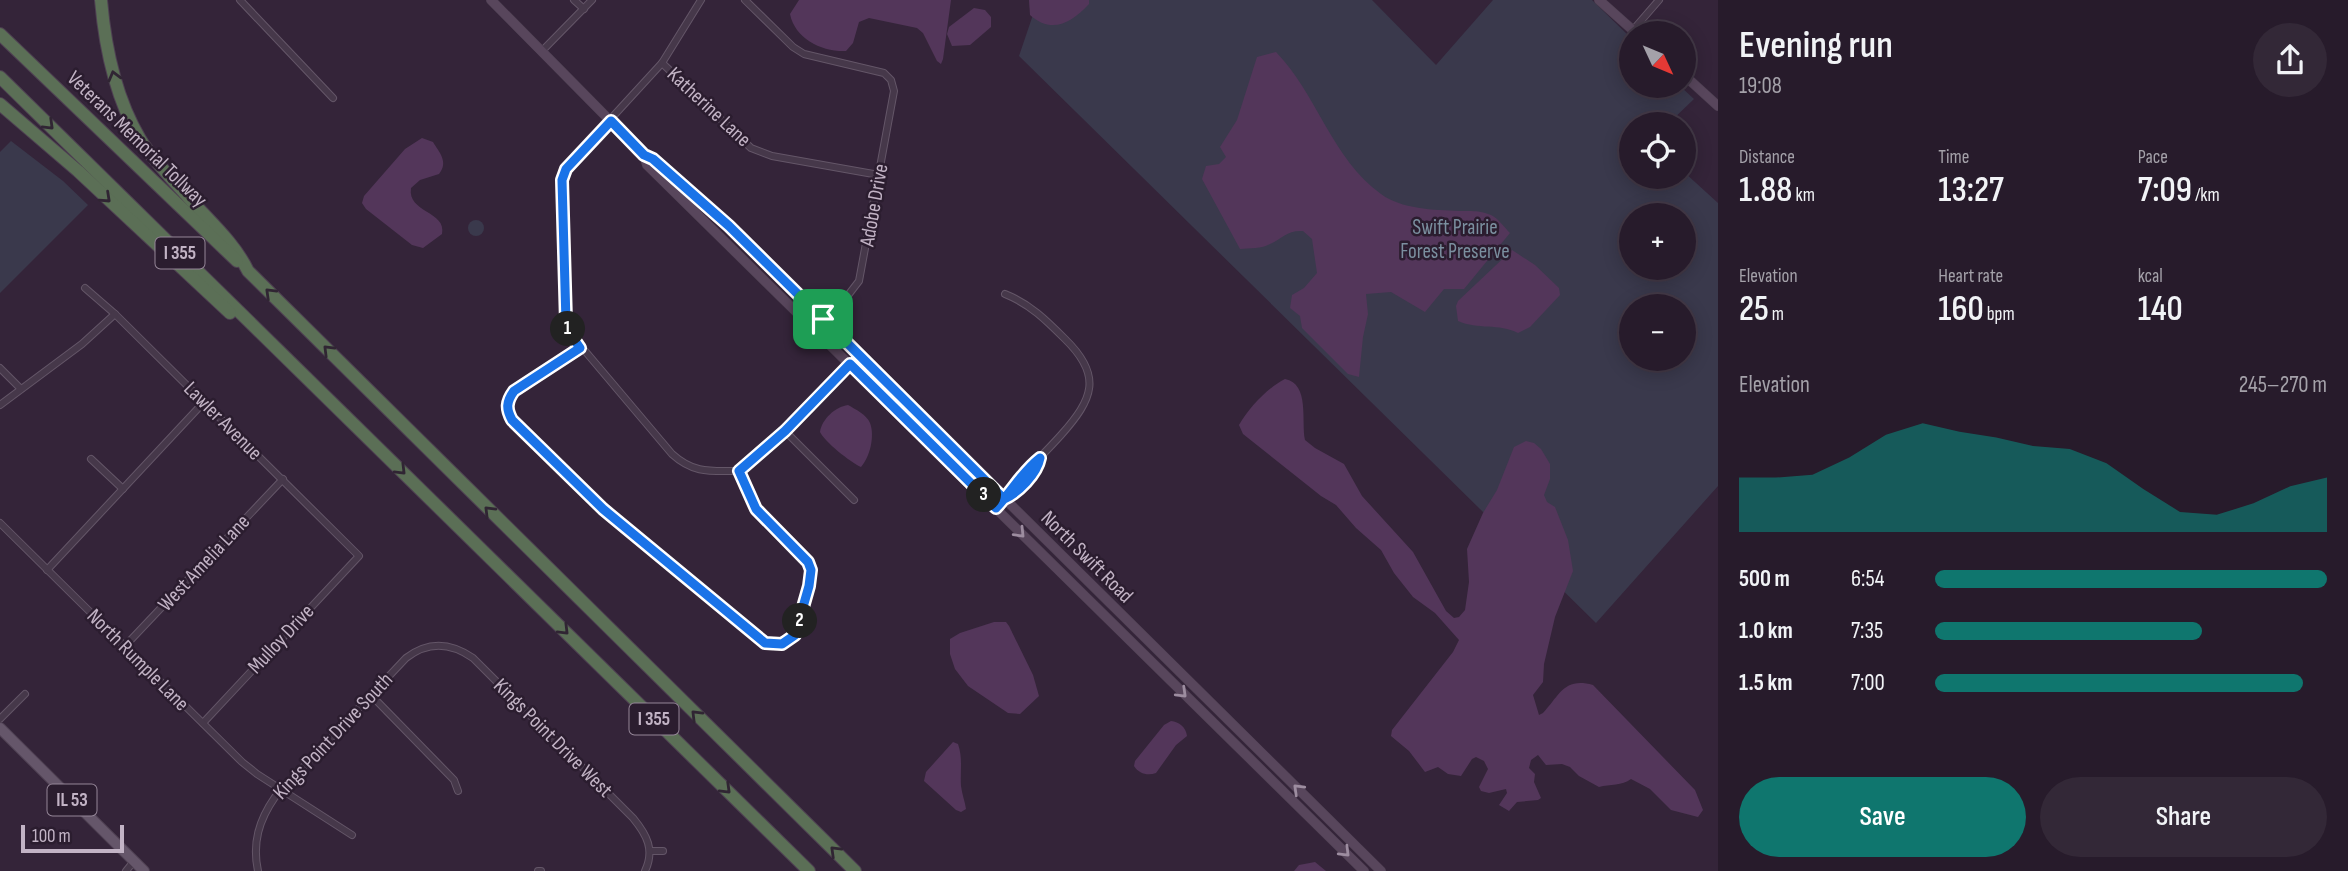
<!DOCTYPE html>
<meta charset="utf-8">
<style>
:root{--surface:#271b2b;--page:#332837;--text:#f1f3f6;--muted:#a4a1a9;--line:#433947;--accent:#0f766e}
body{margin:0;font-family:"Sofia Sans Condensed",sans-serif;background:var(--page);color:var(--text);height:100vh;display:flex;flex-direction:column;font-size:26px;white-space:nowrap}
*{box-sizing:border-box;margin:0}
p{font-size:23px;color:var(--muted)}
.icon{flex:none;width:38px;height:38px;fill:none;stroke:currentColor;stroke-width:2;stroke-linecap:round;stroke-linejoin:round}
.map{position:relative;flex:1;overflow:hidden}
.drawer{display:flex;flex-direction:column;background:var(--surface);width:630px}
.drawer>*{flex:none}
.needle{width:46px;rotate:134deg}
.buttons{position:absolute;left:1619px;top:21px;display:grid;gap:14px}
.buttons a{display:grid;place-items:center;width:77px;height:77px;border-radius:50%;background:var(--surface);box-shadow:0 4px 18px #0003,0 0 0 2px var(--line);font-size:35px}
.scale{position:absolute;left:21px;bottom:18px;width:103px;box-sizing:border-box;padding-left:7px;border:4px solid #c2b3c5;border-top:0;font-size:19px;line-height:24px;white-space:nowrap;color:#c2b3c5;-webkit-text-stroke:5px #2b1d2f;paint-order:stroke}
.pin{position:absolute;display:grid;place-items:center;width:60px;height:60px;color:#fff;margin:-30px;border-radius:14px;box-shadow:0 4px 10px #0006}
.km{position:absolute;width:35px;height:35px;margin:-18px;border-radius:50%;background:#222;color:#fff;font-size:19px;line-height:35px;text-align:center}
.round{display:grid;place-items:center;flex:none;width:74px;height:74px;border-radius:37px;background:var(--page)}
.head{display:flex;align-items:center;justify-content:space-between;height:119px;padding:0 21px}
h1{font-size:38px;font-weight:600;line-height:52px}
.metrics{display:grid;grid-template-columns:repeat(3,1fr);gap:10px;height:119px;padding:7px 21px}
.metrics div{display:grid;align-content:center}
.metrics b{font-size:35px;font-weight:600}
.metrics small{font-size:19px;font-weight:400}
.metrics p{font-size:19px}
.chart{height:196px;padding:14px 21px}
.chart p{display:flex;justify-content:space-between}
.chart svg{width:100%;height:126px;margin-top:7px;fill:var(--accent);opacity:.7}
.primary-button{display:flex;gap:14px;margin-top:auto;padding:14px 21px}
.primary-button a{flex:1;height:80px;border-radius:42px;background:var(--accent);color:#fff;font-size:28px;font-weight:600;line-height:80px;text-align:center}
.primary-button a+a{background:var(--page);color:var(--text)}
ul{padding:0 21px;list-style:none;font-size:23px}
li{display:grid;grid-template-columns:112px 84px 1fr;align-items:center;height:52px}
li i{height:18px;border-radius:9px;background:var(--accent)}
main{display:flex;flex:1;min-height:0}
.map>svg:first-child{display:block}
.green{fill:#3a394c;fill-rule:evenodd}
.water{fill:#53365a}
.lines{fill:none;stroke-linecap:round;stroke-linejoin:round}
.street-casing{stroke:#645668;stroke-width:8}
.secondary-casing{stroke:#4f4153;stroke-width:10}
.primary-casing{stroke:#4f4153;stroke-width:12}
.highway-casing{stroke:#4e4052;stroke-width:14}
.street{stroke:#46384a;stroke-width:6}
.secondary{stroke:#58465c;stroke-width:9}
.primary{stroke:#65566a;stroke-width:10}
.highway{stroke:#5b6f56;stroke-width:12}
.oneway{stroke:#302533}
.oneway2{stroke:#9d8da0}
.route-casing{stroke:#fff;stroke-width:14}
.route{stroke:#1a73e8;stroke-width:9}
.labels{text-anchor:middle;dominant-baseline:central;stroke-width:5;stroke-linejoin:round;paint-order:stroke}
.shield{fill:#2b1d2f;stroke:#958698;stroke-width:2}
.shield-label{font-size:19px;font-weight:bold;fill:#c2b3c5}
.street-label{font-size:21px;fill:#c2b3c5;stroke:#2b1d2f}
.park-label{font-size:21px;fill:#7b8f9f;stroke:#2b1d2f}
</style>
<main>
<div class="map">
<svg width="1718" height="871" viewBox="0 0 1718 871">
<rect width="100%" height="100%" fill="#342439"/>
<g class="green">
<path d="M1038 0H1372L1436 65 1493 0H1592L1631 38V86H1680L1694 99 1668 124H1631V177H1684V172L1718 203V486L1596 623 1019 56ZM1631 215H1684V268H1631ZM1631 306H1684V359H1631Z"/>
<polygon points="11,141 63,181 88,205 0,293 0,152"/>
<circle cx="476" cy="228" r="8"/>
</g>
<g class="water">
<path d="M799 0H951L943 59 941 64 937 61 923 33 917 28 869 18 859 22 853 43 846 51C822 52 795 39 790 14Z"/>
<path d="M1029 0H1089V4C1072 22 1052 35 1030 15Z"/>
<polygon points="974,8 985,10 991,17 991,27 970,45 952,46 947,34 949,27"/>
<path d="M1276 52C1317 94 1332 159 1381 194 1401 209 1434 210 1459 211 1470 211 1480 210 1491 215 1498 218 1504 227 1510 233L1464 289H1444L1425 312 1391 292 1366 294 1368 314 1363 337 1359 377 1348 374 1302 328 1300 316 1290 308 1292 295 1304 288 1317 273 1312 239 1303 231C1287 230 1283 238 1270 244 1262 249 1249 248 1240 249L1202 179 1206 166 1219 164 1226 157 1220 147 1237 120 1257 57Z"/>
<path d="M422 138 433 142C439 152 449 162 439 174L420 180 411 188C407 213 447 211 442 234L423 248 412 245 366 209 362 203 364 196 405 149Z"/>
<path d="M1512 250 1535 265 1559 288 1560 295 1530 327 1518 333C1499 323 1478 330 1458 321L1456 306 1458 301Z"/>
<path d="M1285 379C1310 384 1301 421 1305 440L1315 448 1344 464 1362 496 1413 552 1446 611 1454 618 1459 617 1465 610 1469 582 1467 549 1483 513 1497 490 1514 447 1526 441 1534 443 1541 449 1550 464V479L1544 495 1547 502 1555 507 1568 540 1573 571 1555 617 1544 664 1543 682 1533 695 1539 715 1543 713C1560 695 1564 677 1593 685L1695 790 1703 810 1698 817 1671 810 1650 789 1631 779C1622 786 1610 784 1599 787L1579 776 1570 767 1562 764 1546 765 1538 755 1531 760 1529 768 1535 774 1534 782 1541 798 1538 800 1517 802 1509 811 1499 805 1507 793 1506 789 1489 793 1481 791 1479 787 1488 769 1484 761 1476 757 1472 759 1461 776 1448 774 1438 767 1425 772 1409 751 1391 736 1392 730 1453 652 1459 640 1435 613 1413 597 1394 573 1381 550 1356 528 1336 505 1321 496 1243 434 1239 425C1249 408 1267 388 1285 379Z"/>
<path d="M848 405C855 409 867 415 870 423 875 436 870 457 861 467 850 462 825 442 820 432 822 419 835 407 848 405Z"/>
<polygon points="994,622 1006,622 1009,626 1033,675 1039,696 1020,714 1008,713 968,686 955,669 950,654 950,639 960,633"/>
<path d="M1171 721C1179 722 1186 727 1187 736L1176 745 1156 773C1148 776 1139 774 1134 766L1135 761 1164 725Z"/>
<path d="M953 742 958 744C963 758 960 772 961 786 962 794 965 802 966 809L961 812 956 810 924 781 926 772Z"/>
<polygon points="1315,862 1326,871 1294,871 1299,865"/>
</g>
<g class="lines">
<defs>
<g id="street">
<polyline points="240,0 333,98"/>
<polyline points="574,0 584,9"/>
<path d="M701 0 662 63 573 160 562 180 564 305 569 332 672 454C694 474 711 471 739 471L785 431 859 355"/>
<polyline points="745,0 793,47 804,54 884,73 891,80 894,91 859,281 849,294 823,319"/>
<polyline points="1633,30 1659,0"/>
<polyline points="542,51 592,0"/>
<polyline points="662,63 751,148 772,156 879,175"/>
<polyline points="85,288 115,314 359,556 203,723"/>
<path d="M580 348 514 391C506 402 506 409 512 420L603 509 725 609 757 638 765 643 782 644 795 635 797 631 811 570 803 554 753 504 739 471"/>
<polyline points="0,368 21,389"/>
<polyline points="0,405 82,344 115,314"/>
<polyline points="785,431 854,500"/>
<polyline points="91,459 123,489"/>
<path d="M1005 499C1018 493 1037 473 1040 458"/>
<path d="M996 508 1005 499 1009 489C1026 471 1044 454 1061 435 1093 399 1103 376 1065 339 1046 320 1030 304 1005 294"/>
<polyline points="0,523 242,762 257,774 352,835"/>
<polyline points="47,570 204,402"/>
<polyline points="125,646 283,479"/>
<polyline points="371,695 454,780 458,791"/>
<polyline points="0,719 25,694"/>
<polyline points="651,851 663,851"/>
<polyline points="126,871 134,861"/>
<path d="M258 871C252 843 259 820 275 797L406 658C428 641 450 642 473 658L633 818C647 835 655 850 645 871"/>
<polyline points="538,871 541,871"/>
</g>
<g id="secondary">
<polyline points="491,0 644,155 653,159 729,226 1381,871"/>
<polyline points="1599,0 1636,33"/>
<polyline points="1684,75 1718,106"/>
<polyline points="644,155 647,165 1364,871"/>
</g>
<polyline id="primary" points="0,728 144,871"/>
<g id="highway">
<path d="M101 0C105 47 115 97 140 139 152 159 172 179 188 197 209 221 234 242 248 271L855 871"/>
<polyline points="0,34 237,261"/>
<polyline points="0,77 809,871"/>
<polyline points="0,104 78,171 230,313"/>
</g>
</defs>
<use href="#street" class="street-casing"/>
<use href="#secondary" class="secondary-casing"/>
<use href="#primary" class="primary-casing"/>
<use href="#highway" class="highway-casing"/>
<use href="#street" class="street"/>
<use href="#secondary" class="secondary"/>
<use href="#primary" class="primary"/>
<use href="#highway" class="highway"/>
</g>
<defs><path id="oneway-chevron" d="M-2-3.5L2.5 0L-2 3.5" fill="none" stroke-width="1.6" stroke-linecap="round" stroke-linejoin="round" transform="scale(1.75)"/></defs>
<g class="oneway">
<use href="#oneway-chevron" transform="translate(114 76) rotate(-105)"/>
<use href="#oneway-chevron" transform="translate(49 125) rotate(44)"/>
<use href="#oneway-chevron" transform="translate(106 198) rotate(43)"/>
<use href="#oneway-chevron" transform="translate(270 293) rotate(-136)"/>
<use href="#oneway-chevron" transform="translate(328 350) rotate(-135)"/>
<use href="#oneway-chevron" transform="translate(401 470) rotate(45)"/>
<use href="#oneway-chevron" transform="translate(489 511) rotate(-135)"/>
<use href="#oneway-chevron" transform="translate(564 630) rotate(45)"/>
<use href="#oneway-chevron" transform="translate(696 715) rotate(-135)"/>
<use href="#oneway-chevron" transform="translate(726 789) rotate(44)"/>
<use href="#oneway-chevron" transform="translate(835 851) rotate(-136)"/>
</g>
<g class="oneway2">
<use href="#oneway-chevron" transform="translate(1020 533) rotate(46)"/>
<use href="#oneway-chevron" transform="translate(1182 693) rotate(44)"/>
<use href="#oneway-chevron" transform="translate(1298 789) rotate(-136)"/>
<use href="#oneway-chevron" transform="translate(1345 852) rotate(45)"/>
</g>
<g class="lines">
<defs>
<path id="route" d="M823 319 729 226 653 159 644 155 611 121 566 169 562 180 566 322 569 332 580 348 514 391C506 402 506 409 512 420L603 509 765 643 782 644 795 635 809 586 811 570 808 562 756 509 739 471 785 431 850 364 996 508C1012 491 1022 472 1040 458 1037 474 1018 493 1004 499L823 319"/>
</defs>
<use href="#route" class="route-casing"/>
<use href="#route" class="route"/>
</g>
<g class="labels">
<g class="shield">
<rect x="155.5" y="237.5" width="49" height="31" rx="5"/>
<rect x="629.5" y="703.5" width="49" height="31" rx="5"/>
<rect x="47.5" y="784.5" width="49" height="31" rx="5"/>
</g>
<g class="shield-label">
<text x="180" y="253">I 355</text>
<text x="654" y="719">I 355</text>
<text x="72" y="800">IL 53</text>
</g>
<g class="street-label">
<text transform="translate(709 107) rotate(43)">Katherine Lane</text>
<text transform="translate(137 139) rotate(44)">Veterans Memorial Tollway</text>
<text transform="translate(874 205) rotate(-80)">Adobe Drive</text>
<text transform="translate(223 421) rotate(45)">Lawler Avenue</text>
<text transform="translate(1087 557) rotate(45)">North Swift Road</text>
<text transform="translate(204 563) rotate(-47)">West Amelia Lane</text>
<text transform="translate(281 639) rotate(-47)">Mulloy Drive</text>
<text transform="translate(138 660) rotate(45)">North Rumple Lane</text>
<text transform="translate(333 736) rotate(-47)">Kings Point Drive South</text>
<text transform="translate(553 738) rotate(45)">Kings Point Drive West</text>
</g>
<g class="park-label">
<text x="1455" y="227">Swift Prairie<tspan x="1455" dy="24">Forest Preserve</tspan></text>
</g>
</g>
</svg>
<div class="buttons">
<a><svg class="needle" viewBox="-14 -14 28 28"><path d="M0-13l5 13h-10z" fill="#e53935"/><path d="M0 13l5-13h-10z" fill="#a4a1a9"/></svg></a>
<a><svg class="icon" aria-label="locate" viewBox="0 0 24 24"><circle cx="12" cy="12" r="6"/><path d="M12 2v4M12 18v4M2 12h4M18 12h4"/></svg></a>
<a>+</a>
<a>−</a>
</div>
<div class="scale">100 m</div>
<div class="pin" style="left:823px;top:319px;background:#1e9e55"><svg class="icon" aria-label="arrive" viewBox="0 0 24 24"><path d="M6 21V4h12l-3 4 3 4H6"/></svg></div>
<b class="km" style="left:568px;top:329px">1</b>
<b class="km" style="left:800px;top:621px">2</b>
<b class="km" style="left:984px;top:495px">3</b>
</div>
<section class="drawer">
<div class="head"><div><h1>Evening run</h1><p>19:08</p></div><a class="round"><svg class="icon" aria-label="share" viewBox="0 0 24 24"><path d="M12 15V3M7 8l5-5 5 5M5 13v7h14v-7"/></svg></a></div>
<div class="metrics">
<div><p>Distance</p><b>1.88<small> km</small></b></div>
<div><p>Time</p><b>13:27</b></div>
<div><p>Pace</p><b>7:09<small> /km</small></b></div>
</div>
<div class="metrics">
<div><p>Elevation</p><b>25<small> m</small></b></div>
<div><p>Heart rate</p><b>160<small> bpm</small></b></div>
<div><p>kcal</p><b>140</b></div>
</div>
<div class="chart"><p><span>Elevation</span>245–270 m</p>
<svg viewBox="0 0 160 44" preserveAspectRatio="none"><path d="M0 44V25L10 25L20 24L30 18L40 10L50 6L60 9L70 11L80 14L90 15L100 20L110 29L120 37L130 38L140 34L150 28L160 25V44z"/></svg>
</div>
<ul>
<li><b>500 m</b>6:54<i style="width:100%"></i></li>
<li><b>1.0 km</b>7:35<i style="width:68%"></i></li>
<li><b>1.5 km</b>7:00<i style="width:94%"></i></li>
</ul>
<div class="primary-button"><a>Save</a><a>Share</a></div>
</section>
</main>
